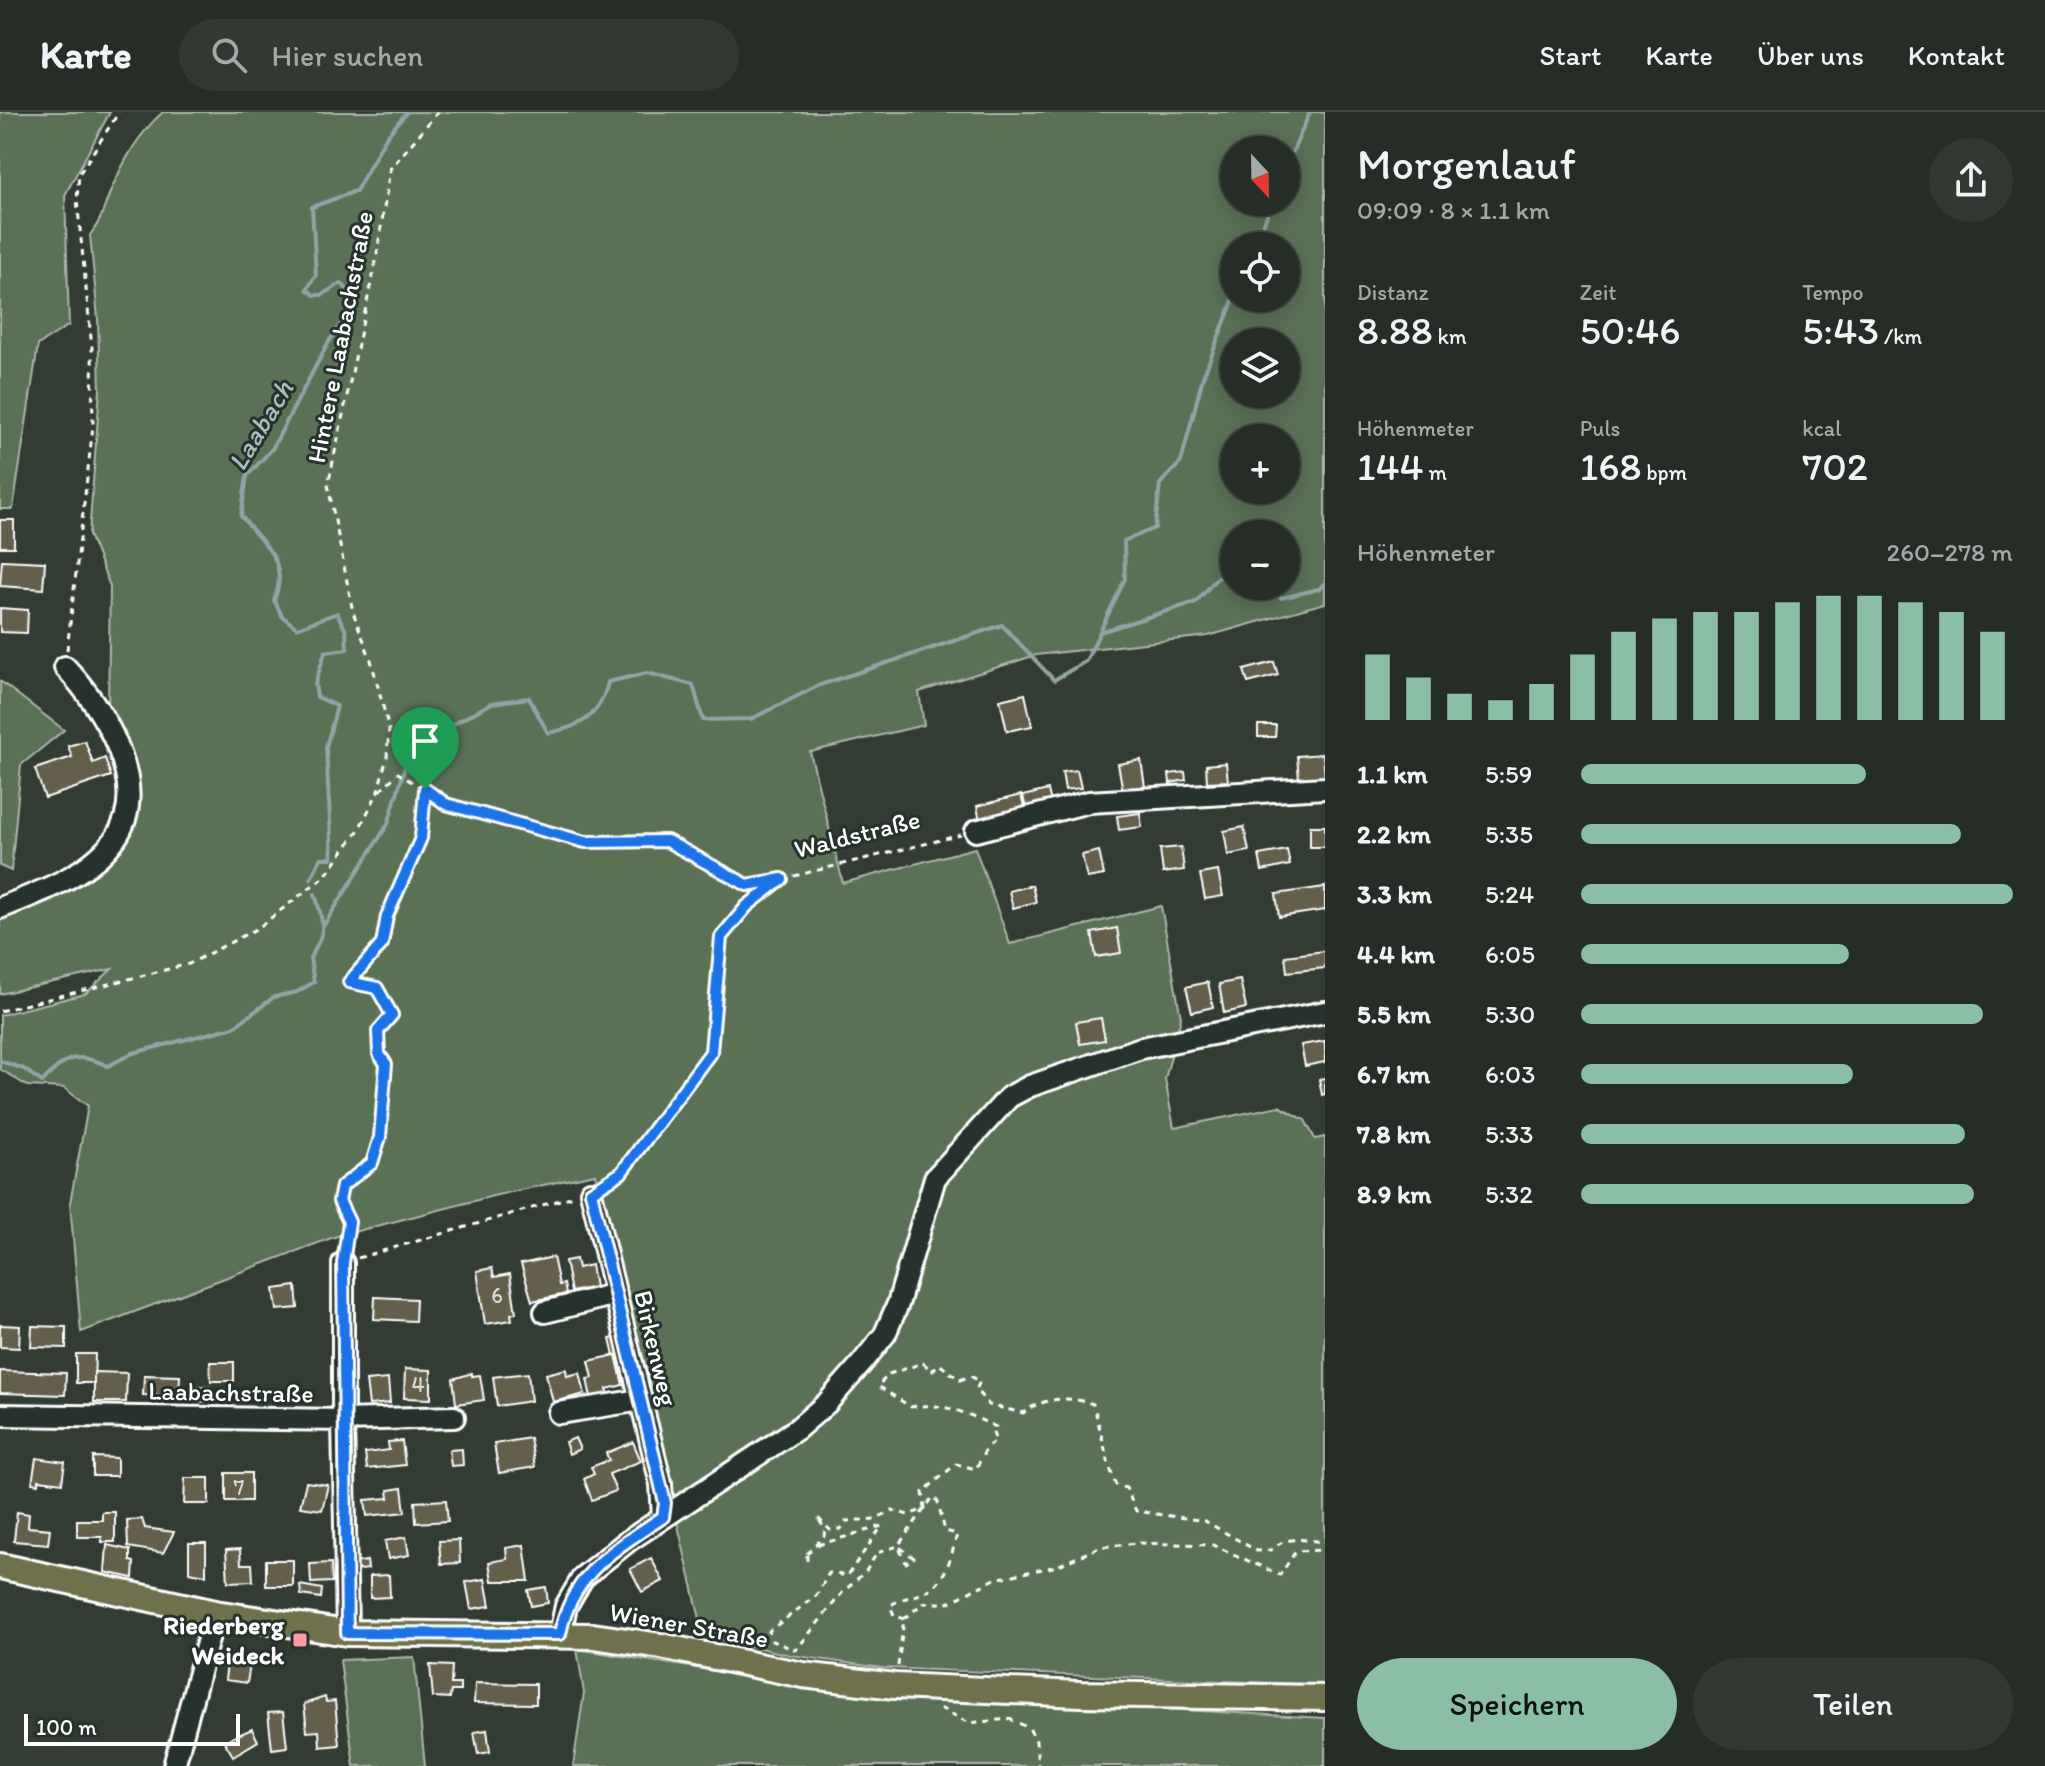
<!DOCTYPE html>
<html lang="de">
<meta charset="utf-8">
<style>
:root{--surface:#262d26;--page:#323932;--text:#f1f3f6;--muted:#a4a8a7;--line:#424943;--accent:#8abfa5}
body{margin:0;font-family:Itim,sans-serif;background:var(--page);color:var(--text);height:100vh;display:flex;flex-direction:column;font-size:30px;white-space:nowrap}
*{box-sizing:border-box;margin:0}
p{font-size:26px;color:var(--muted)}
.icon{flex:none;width:44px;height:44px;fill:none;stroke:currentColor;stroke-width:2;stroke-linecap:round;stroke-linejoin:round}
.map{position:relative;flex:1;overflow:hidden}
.drawer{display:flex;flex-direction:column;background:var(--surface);width:720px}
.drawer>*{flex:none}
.needle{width:52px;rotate:158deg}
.fabs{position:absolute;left:1220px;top:24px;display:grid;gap:16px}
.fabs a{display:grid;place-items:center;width:80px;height:80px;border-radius:50%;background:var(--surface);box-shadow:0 4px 20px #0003,0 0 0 2px var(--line);font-size:40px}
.scale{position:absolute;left:24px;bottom:20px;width:216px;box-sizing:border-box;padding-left:8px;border:4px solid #fff;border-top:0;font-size:22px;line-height:28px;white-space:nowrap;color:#fff;-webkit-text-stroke:6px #26332d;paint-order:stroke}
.pin{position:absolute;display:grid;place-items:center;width:68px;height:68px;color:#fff;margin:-82px -34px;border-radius:50% 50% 50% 0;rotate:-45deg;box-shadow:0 0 8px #0007}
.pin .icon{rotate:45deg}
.round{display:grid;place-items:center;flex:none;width:84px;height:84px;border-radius:42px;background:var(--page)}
.head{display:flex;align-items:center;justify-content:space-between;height:136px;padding:0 32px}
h1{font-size:44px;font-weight:600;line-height:60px}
.metrics{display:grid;grid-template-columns:repeat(3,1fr);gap:12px;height:136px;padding:8px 32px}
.metrics div{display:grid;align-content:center}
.metrics b{font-size:40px;font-weight:600}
.metrics small{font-size:22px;font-weight:400}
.metrics p{font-size:22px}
.chart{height:224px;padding:16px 32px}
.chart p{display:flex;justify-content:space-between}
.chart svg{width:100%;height:144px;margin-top:8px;stroke:var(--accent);stroke-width:6}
.primary-button{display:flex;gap:16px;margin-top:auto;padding:16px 32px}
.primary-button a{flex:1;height:92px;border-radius:48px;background:var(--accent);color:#111;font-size:32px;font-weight:600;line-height:92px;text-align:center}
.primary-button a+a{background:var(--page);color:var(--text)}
ul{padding:0 32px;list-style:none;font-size:26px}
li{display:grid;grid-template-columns:128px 96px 1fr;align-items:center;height:60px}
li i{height:20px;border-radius:10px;background:var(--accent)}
header{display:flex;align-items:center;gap:48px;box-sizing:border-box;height:112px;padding:0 40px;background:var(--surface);border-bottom:2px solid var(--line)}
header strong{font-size:38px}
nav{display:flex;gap:44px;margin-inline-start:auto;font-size:28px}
.search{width:560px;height:72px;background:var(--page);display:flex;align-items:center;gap:20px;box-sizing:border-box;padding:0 28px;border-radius:44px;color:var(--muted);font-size:30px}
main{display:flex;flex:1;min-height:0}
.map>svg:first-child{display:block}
.green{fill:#5a7156;stroke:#acb8aa;stroke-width:2;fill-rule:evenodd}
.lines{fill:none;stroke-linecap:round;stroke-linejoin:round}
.stream{stroke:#90a6a5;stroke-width:4}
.building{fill:#635e4c;stroke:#fff;stroke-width:2}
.minor-casing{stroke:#fff;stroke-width:26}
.major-casing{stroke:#fff;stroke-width:30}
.path{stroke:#fff;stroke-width:3;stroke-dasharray:6 6;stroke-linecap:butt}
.minor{stroke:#26332d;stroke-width:20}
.major{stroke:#6e714b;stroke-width:24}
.route-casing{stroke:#fff;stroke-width:16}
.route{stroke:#1a73e8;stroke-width:10}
.poi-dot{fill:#ff9aa2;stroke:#26332d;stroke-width:3}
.labels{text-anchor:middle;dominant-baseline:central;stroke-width:6;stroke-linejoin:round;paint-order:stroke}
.number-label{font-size:22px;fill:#d8d7d2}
.street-label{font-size:26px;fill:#fff;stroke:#26332d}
.poi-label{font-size:26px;font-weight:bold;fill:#fff;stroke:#26332d;text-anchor:end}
.water-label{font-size:28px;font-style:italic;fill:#acbcbc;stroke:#26332d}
</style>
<header>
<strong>Karte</strong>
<div class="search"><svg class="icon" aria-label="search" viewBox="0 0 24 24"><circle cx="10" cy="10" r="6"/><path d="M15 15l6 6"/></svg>Hier suchen</div>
<nav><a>Start</a><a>Karte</a><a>Über uns</a><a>Kontakt</a></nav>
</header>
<main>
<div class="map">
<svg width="1325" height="1654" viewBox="0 0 1325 1654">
<rect width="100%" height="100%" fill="#323c33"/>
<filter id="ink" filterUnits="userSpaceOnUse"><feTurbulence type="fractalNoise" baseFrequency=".0125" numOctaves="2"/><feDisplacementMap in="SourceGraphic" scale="16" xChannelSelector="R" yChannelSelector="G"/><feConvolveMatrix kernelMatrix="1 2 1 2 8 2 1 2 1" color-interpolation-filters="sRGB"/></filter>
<g filter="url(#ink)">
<g class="green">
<polygon points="0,0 110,0 65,83 69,213 38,233 13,397 0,397"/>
<path d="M163 0H1325V491L1208 524 1036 543 919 580 924 613 810 640 843 771 975 736 1010 832 1161 794 1181 906 1165 967 1174 1016 1279 994 1305 1008 1315 1027 1325 1025V1573L882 1556 790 1543 704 1524 595 1062 497 1083 334 1125 81 1220 70 1091 88 994 64 976 27 974 0 957V903L85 882 112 857 0 882V803L127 721 108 596 110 474 89 423 100 278 98 207 90 123C103 106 103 97 111 78 124 49 138 22 163 0ZM1234 38H1286V90H1234ZM1234 134H1286V186H1234ZM1234 230H1286V282H1234ZM1234 326H1286V378H1234ZM1234 422H1286V474H1234Z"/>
<polygon points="0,569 64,618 21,653 11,759 0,754"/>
<polygon points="577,1537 840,1579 1325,1606 1325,1654 573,1654 584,1581"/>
<polygon points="414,1545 425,1654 354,1654 340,1548"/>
</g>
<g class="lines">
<g class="stream">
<polyline points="1286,55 1310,0"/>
<polyline points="1255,134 1272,90"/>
<polyline points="1273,474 1281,486 1319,477 1325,471"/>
<polyline points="1100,520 1196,490 1217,466 1234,461"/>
<path d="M311 766 321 746H332L326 635 337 594 317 585 315 572 325 540 347 537 346 519 337 501 297 516 282 504 274 488C290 449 264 434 241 404L247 364 272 337 328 231 351 198 349 179 341 171 322 183H314L307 177 316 163 312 95 356 79 386 25 407 0"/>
<path d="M324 813 388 712 407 648 426 627 492 591 529 586 548 621C581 615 600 604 608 570L647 561 693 573 703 608 751 607 820 573 1002 513 1054 568 1086 549 1125 467 1124 429 1155 416 1160 372 1181 350 1203 265 1234 186"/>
<path d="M0 949 24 957 42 970C66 945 75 939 108 954L133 941 234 915 274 885 297 880 314 870 310 846C327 818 324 813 315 782"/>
</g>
</g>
<g class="building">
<rect x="0" y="408" width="14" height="27"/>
<polygon points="2,448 45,450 43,477 0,474"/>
<polygon points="0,496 28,498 27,521 0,520"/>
<polygon points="1274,550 1278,563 1248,571 1244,558"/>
<polygon points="1025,582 1032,614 1007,619 1000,588"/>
<polygon points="1258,613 1276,613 1275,625 1258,625"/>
<polygon points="85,629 93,651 105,646 111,664 45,686 35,657 72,645 68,634"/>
<polygon points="1323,642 1325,665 1299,667 1297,644"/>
<polygon points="1141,648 1145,675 1123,679 1118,652"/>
<polygon points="1226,651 1228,669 1207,670 1206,653"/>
<polygon points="1077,658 1081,676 1065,678 1062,660"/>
<polygon points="1185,660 1186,668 1170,671 1169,662"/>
<polygon points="1048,678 1052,695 1027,701 1023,684"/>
<polygon points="1021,683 1025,699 980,710 977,694"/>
<polygon points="1140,701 1142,715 1119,718 1117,704"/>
<rect x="1310" y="714" width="15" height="21"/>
<polygon points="1244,715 1249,739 1228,743 1224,719"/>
<polygon points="1181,735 1184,758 1163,761 1160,737"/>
<polygon points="1287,738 1290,753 1262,759 1259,743"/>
<polygon points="1099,739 1104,763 1087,766 1082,743"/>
<polygon points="1218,759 1223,784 1205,787 1200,762"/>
<polygon points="1032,773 1036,790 1013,796 1009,779"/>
<polygon points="1325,775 1325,798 1279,805 1276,782"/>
<polygon points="1117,816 1121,841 1096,845 1092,821"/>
<polygon points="1325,839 1325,856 1287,860 1285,844"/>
<polygon points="1240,868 1246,896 1224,901 1219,872"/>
<polygon points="1208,870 1213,895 1192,900 1186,875"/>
<polygon points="1101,906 1105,928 1080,932 1076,910"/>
<polygon points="1325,929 1325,950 1305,954 1301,933"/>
<polygon points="1325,966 1325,982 1322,983 1319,967"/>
<polygon points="553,1145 559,1173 564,1172 566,1182 532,1189 521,1152"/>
<polygon points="576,1147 578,1156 591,1153 595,1175 571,1180 565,1149"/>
<polygon points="492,1156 494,1165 510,1162 516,1201 511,1202 512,1208 485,1212 477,1159"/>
<polygon points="296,1174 298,1196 277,1198 274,1177"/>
<polygon points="375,1185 416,1187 415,1209 374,1207"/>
<polygon points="0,1213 20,1214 19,1236 0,1235"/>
<polygon points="32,1214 66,1215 66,1236 31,1235"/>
<polygon points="620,1225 623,1242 614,1244 610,1227"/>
<polygon points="76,1242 95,1242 94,1271 76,1271"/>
<polygon points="616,1243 623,1273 607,1277 610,1286 592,1290 587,1267 593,1266 589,1249"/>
<polygon points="210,1250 234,1250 234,1269 211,1269"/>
<polygon points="405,1257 431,1258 431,1287 404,1286"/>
<polygon points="566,1257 567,1264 580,1261 585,1282 553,1290 546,1262"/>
<polygon points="0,1259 66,1261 65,1283 0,1281"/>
<polygon points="94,1260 127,1261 126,1290 94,1290"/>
<polygon points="472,1261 472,1264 480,1263 484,1288 456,1292 453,1267"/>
<polygon points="528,1261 531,1289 497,1294 493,1265"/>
<polygon points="144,1263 180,1264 179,1284 143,1283"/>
<polygon points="388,1267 390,1291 369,1293 366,1269"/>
<polygon points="196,1274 210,1275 210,1290 195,1289"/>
<polygon points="530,1326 535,1355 499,1361 494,1332"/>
<polygon points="575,1326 580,1337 569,1342 565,1330"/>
<polygon points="402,1329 405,1353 367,1357 365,1341 389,1338 388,1330"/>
<polygon points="633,1330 641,1349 609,1362 616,1379 592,1388 584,1367 594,1362 591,1355 609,1348 606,1341"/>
<polygon points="462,1337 463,1353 451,1354 449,1338"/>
<polygon points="93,1345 117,1346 117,1364 93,1364"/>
<polygon points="36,1346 65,1350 62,1371 39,1368 39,1372 32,1371"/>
<rect x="226" y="1361" width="25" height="28"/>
<polygon points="185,1366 209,1366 209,1392 184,1392"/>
<polygon points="306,1370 328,1373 322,1398 300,1395"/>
<polygon points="402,1376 405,1400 367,1404 365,1388 389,1386 388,1378"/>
<polygon points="446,1388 448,1409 416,1411 415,1390"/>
<polygon points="17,1400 29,1402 28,1415 50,1417 48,1432 14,1429"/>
<polygon points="102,1400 115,1400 115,1430 102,1430 102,1425 77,1425 77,1408 102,1408"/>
<polygon points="142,1407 145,1416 174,1420 163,1441 128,1435 127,1408"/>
<polygon points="406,1425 409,1443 388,1447 385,1429"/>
<polygon points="459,1428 460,1451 441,1452 439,1429"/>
<polygon points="189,1431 206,1431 206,1463 189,1460"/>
<polygon points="107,1433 130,1438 130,1449 134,1450 133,1466 105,1460"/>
<polygon points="524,1433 529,1469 492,1469 489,1450 507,1447 506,1436"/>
<polygon points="240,1437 241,1452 252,1452 253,1469 228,1470 226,1438"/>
<polygon points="651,1446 663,1469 642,1480 630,1457"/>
<rect x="266" y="1448" width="27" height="26"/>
<polygon points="367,1449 368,1457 354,1459 353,1451"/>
<polygon points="331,1451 332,1470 311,1471 310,1452"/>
<polygon points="389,1463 390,1485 370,1486 370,1464"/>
<polygon points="485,1467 490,1494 471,1497 466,1470"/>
<polygon points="300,1473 322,1477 321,1486 301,1483"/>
<polygon points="546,1475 548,1491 531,1494 528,1478"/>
<polygon points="228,1543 251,1547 247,1571 225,1568"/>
<polygon points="430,1553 452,1554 451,1572 460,1572 460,1579 451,1579 450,1586 433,1585"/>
<polygon points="475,1571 536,1572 536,1592 474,1591"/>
<polygon points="325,1585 326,1590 335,1589 339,1633 320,1635 319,1619 307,1620 304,1592"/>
<polygon points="283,1600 287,1635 272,1637 268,1601"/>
<polygon points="252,1617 258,1629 233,1644 224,1629"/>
<polygon points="487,1618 490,1640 478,1642 474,1620"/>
</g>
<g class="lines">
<defs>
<g id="minor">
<polyline points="976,719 1089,690 1325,676"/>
<path d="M0 796C40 780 89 763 115 727 153 674 102 594 65 555"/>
<polyline points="591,1080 661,1372 663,1405"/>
<polyline points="343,1151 343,1308 454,1305"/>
<polyline points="545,1200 616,1182"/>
<polyline points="559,1301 641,1288"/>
<polyline points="0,1303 343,1308 347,1521"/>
<polyline points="560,1522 566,1494 583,1465 628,1429 797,1317 827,1291 862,1251 885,1222 898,1192 935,1066 1009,985 1030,974 1141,936 1325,900"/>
<polyline points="174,1654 215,1501"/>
</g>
<polyline id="major" points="0,1454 215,1501 347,1521 593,1524 661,1534 803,1563 895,1574 1081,1582 1325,1586"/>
</defs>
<use href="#minor" class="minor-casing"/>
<use href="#major" class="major-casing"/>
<g class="path">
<polyline points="67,538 93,314 92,236 77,87 79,62 119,0"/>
<polyline points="380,679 398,661 446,692 585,730 667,729 747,773 778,768"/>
<polyline points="0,899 189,852 258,816 325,764 358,719 377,682 387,645 389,617 371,548 353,500 328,373 376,148 390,57 438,0"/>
<polyline points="603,1072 621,1061 711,940 721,825 747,794 782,767 961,723"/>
<polyline points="345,1136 349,1110 339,1089 342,1074 372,1051 380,1025 386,952 379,942 378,919 392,903 377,876 349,870 382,832 387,804 421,726 425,677"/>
<polyline points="358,1146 574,1084"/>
<path d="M818 1433 882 1414 847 1464 829 1461 816 1484 769 1519 772 1529 796 1538 842 1481 866 1459 877 1441 898 1434 906 1451 914 1446 898 1434 933 1385 938 1390 945 1419 957 1422C951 1445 946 1473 920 1482 909 1486 900 1486 890 1494L894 1503 904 1507"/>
<path d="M807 1442 824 1424 825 1417 817 1405 830 1418 841 1417 846 1409 876 1407 892 1398 908 1403 925 1397 923 1380 956 1352 976 1357 987 1335 996 1329 993 1321 996 1315C966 1301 944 1290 911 1295L878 1274 889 1262 923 1251 932 1259 939 1252 960 1268 970 1264 980 1269 976 1278 989 1293 1023 1301C1044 1285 1069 1284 1093 1292 1102 1320 1105 1345 1116 1373L1126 1376 1136 1399 1205 1409 1257 1439 1271 1438C1286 1423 1305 1428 1325 1430"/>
<polyline points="807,1443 807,1454"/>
<polyline points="898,1554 904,1507 923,1491 948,1491 995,1467 1057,1454 1100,1435 1137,1431 1213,1433 1280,1463 1296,1439 1325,1438"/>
<polyline points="940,1596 969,1611 1010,1607 1029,1616 1036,1629 1038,1654"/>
</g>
<use href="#minor" class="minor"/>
<use href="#major" class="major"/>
</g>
</g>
<g class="lines" filter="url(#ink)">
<defs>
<path id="route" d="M425 677 446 692 585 730 667 729 747 773 782 767 747 794 721 825 711 940 621 1061 591 1080 665 1391 663 1405C614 1438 572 1461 560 1522L347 1521 343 1151 349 1110 339 1089 342 1074 372 1051 380 1025 386 952 379 942 378 919 392 903 377 876 349 870 382 832 387 804 421 726Z"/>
</defs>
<use href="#route" class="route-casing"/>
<use href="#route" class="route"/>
</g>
<rect class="poi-dot" x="292" y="1520" width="16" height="16" rx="4"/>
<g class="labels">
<g class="number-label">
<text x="497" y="1183">6</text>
<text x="418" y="1272">4</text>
<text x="239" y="1375">7</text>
</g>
<g class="street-label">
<text transform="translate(340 225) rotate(-79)">Hintere Laabachstraße</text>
<text transform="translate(857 722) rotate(-14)">Waldstraße</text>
<text transform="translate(656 1236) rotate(77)">Birkenweg</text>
<text transform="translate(231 1280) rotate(1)">Laabachstraße</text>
<text transform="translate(689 1513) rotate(10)">Wiener Straße</text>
</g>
<g class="poi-label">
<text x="284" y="1513">Riederberg<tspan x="284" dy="30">Weideck</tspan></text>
</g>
<g class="water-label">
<text transform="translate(260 313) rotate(-59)">Laabach</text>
</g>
</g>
</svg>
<div class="fabs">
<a><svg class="needle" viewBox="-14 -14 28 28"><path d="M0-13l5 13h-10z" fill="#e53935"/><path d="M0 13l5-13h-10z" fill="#a4a8a7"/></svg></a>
<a><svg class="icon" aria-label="locate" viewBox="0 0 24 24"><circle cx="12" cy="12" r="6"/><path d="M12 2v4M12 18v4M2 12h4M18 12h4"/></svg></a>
<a><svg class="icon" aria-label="layers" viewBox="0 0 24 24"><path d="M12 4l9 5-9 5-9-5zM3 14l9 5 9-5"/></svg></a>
<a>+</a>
<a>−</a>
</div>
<div class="scale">100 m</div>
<div class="pin" style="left:425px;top:677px;background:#1e9e55"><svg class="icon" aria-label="arrive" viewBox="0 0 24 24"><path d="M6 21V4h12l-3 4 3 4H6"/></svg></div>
</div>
<section class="drawer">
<div class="head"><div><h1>Morgenlauf</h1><p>09:09 · 8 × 1.1 km</p></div><a class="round"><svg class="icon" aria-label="share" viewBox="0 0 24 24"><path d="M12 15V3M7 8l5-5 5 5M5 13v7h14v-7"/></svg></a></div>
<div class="metrics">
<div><p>Distanz</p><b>8.88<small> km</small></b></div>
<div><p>Zeit</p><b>50:46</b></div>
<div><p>Tempo</p><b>5:43<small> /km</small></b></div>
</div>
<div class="metrics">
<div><p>Höhenmeter</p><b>144<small> m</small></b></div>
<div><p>Puls</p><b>168<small> bpm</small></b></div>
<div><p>kcal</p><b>702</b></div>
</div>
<div class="chart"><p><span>Höhenmeter</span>260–278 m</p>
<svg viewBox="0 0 160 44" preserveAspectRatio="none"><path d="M5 44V24M15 44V31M25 44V36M35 44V38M45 44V33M55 44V24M65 44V17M75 44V13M85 44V11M95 44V11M105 44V8M115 44V6M125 44V6M135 44V8M145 44V11M155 44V17"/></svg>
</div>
<ul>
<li><b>1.1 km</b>5:59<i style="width:66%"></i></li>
<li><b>2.2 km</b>5:35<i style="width:88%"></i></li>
<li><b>3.3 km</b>5:24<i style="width:100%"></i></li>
<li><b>4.4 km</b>6:05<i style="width:62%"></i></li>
<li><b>5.5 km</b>5:30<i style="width:93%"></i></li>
<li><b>6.7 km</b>6:03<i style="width:63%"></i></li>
<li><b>7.8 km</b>5:33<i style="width:89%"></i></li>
<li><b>8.9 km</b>5:32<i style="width:91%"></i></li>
</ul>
<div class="primary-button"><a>Speichern</a><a>Teilen</a></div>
</section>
</main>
